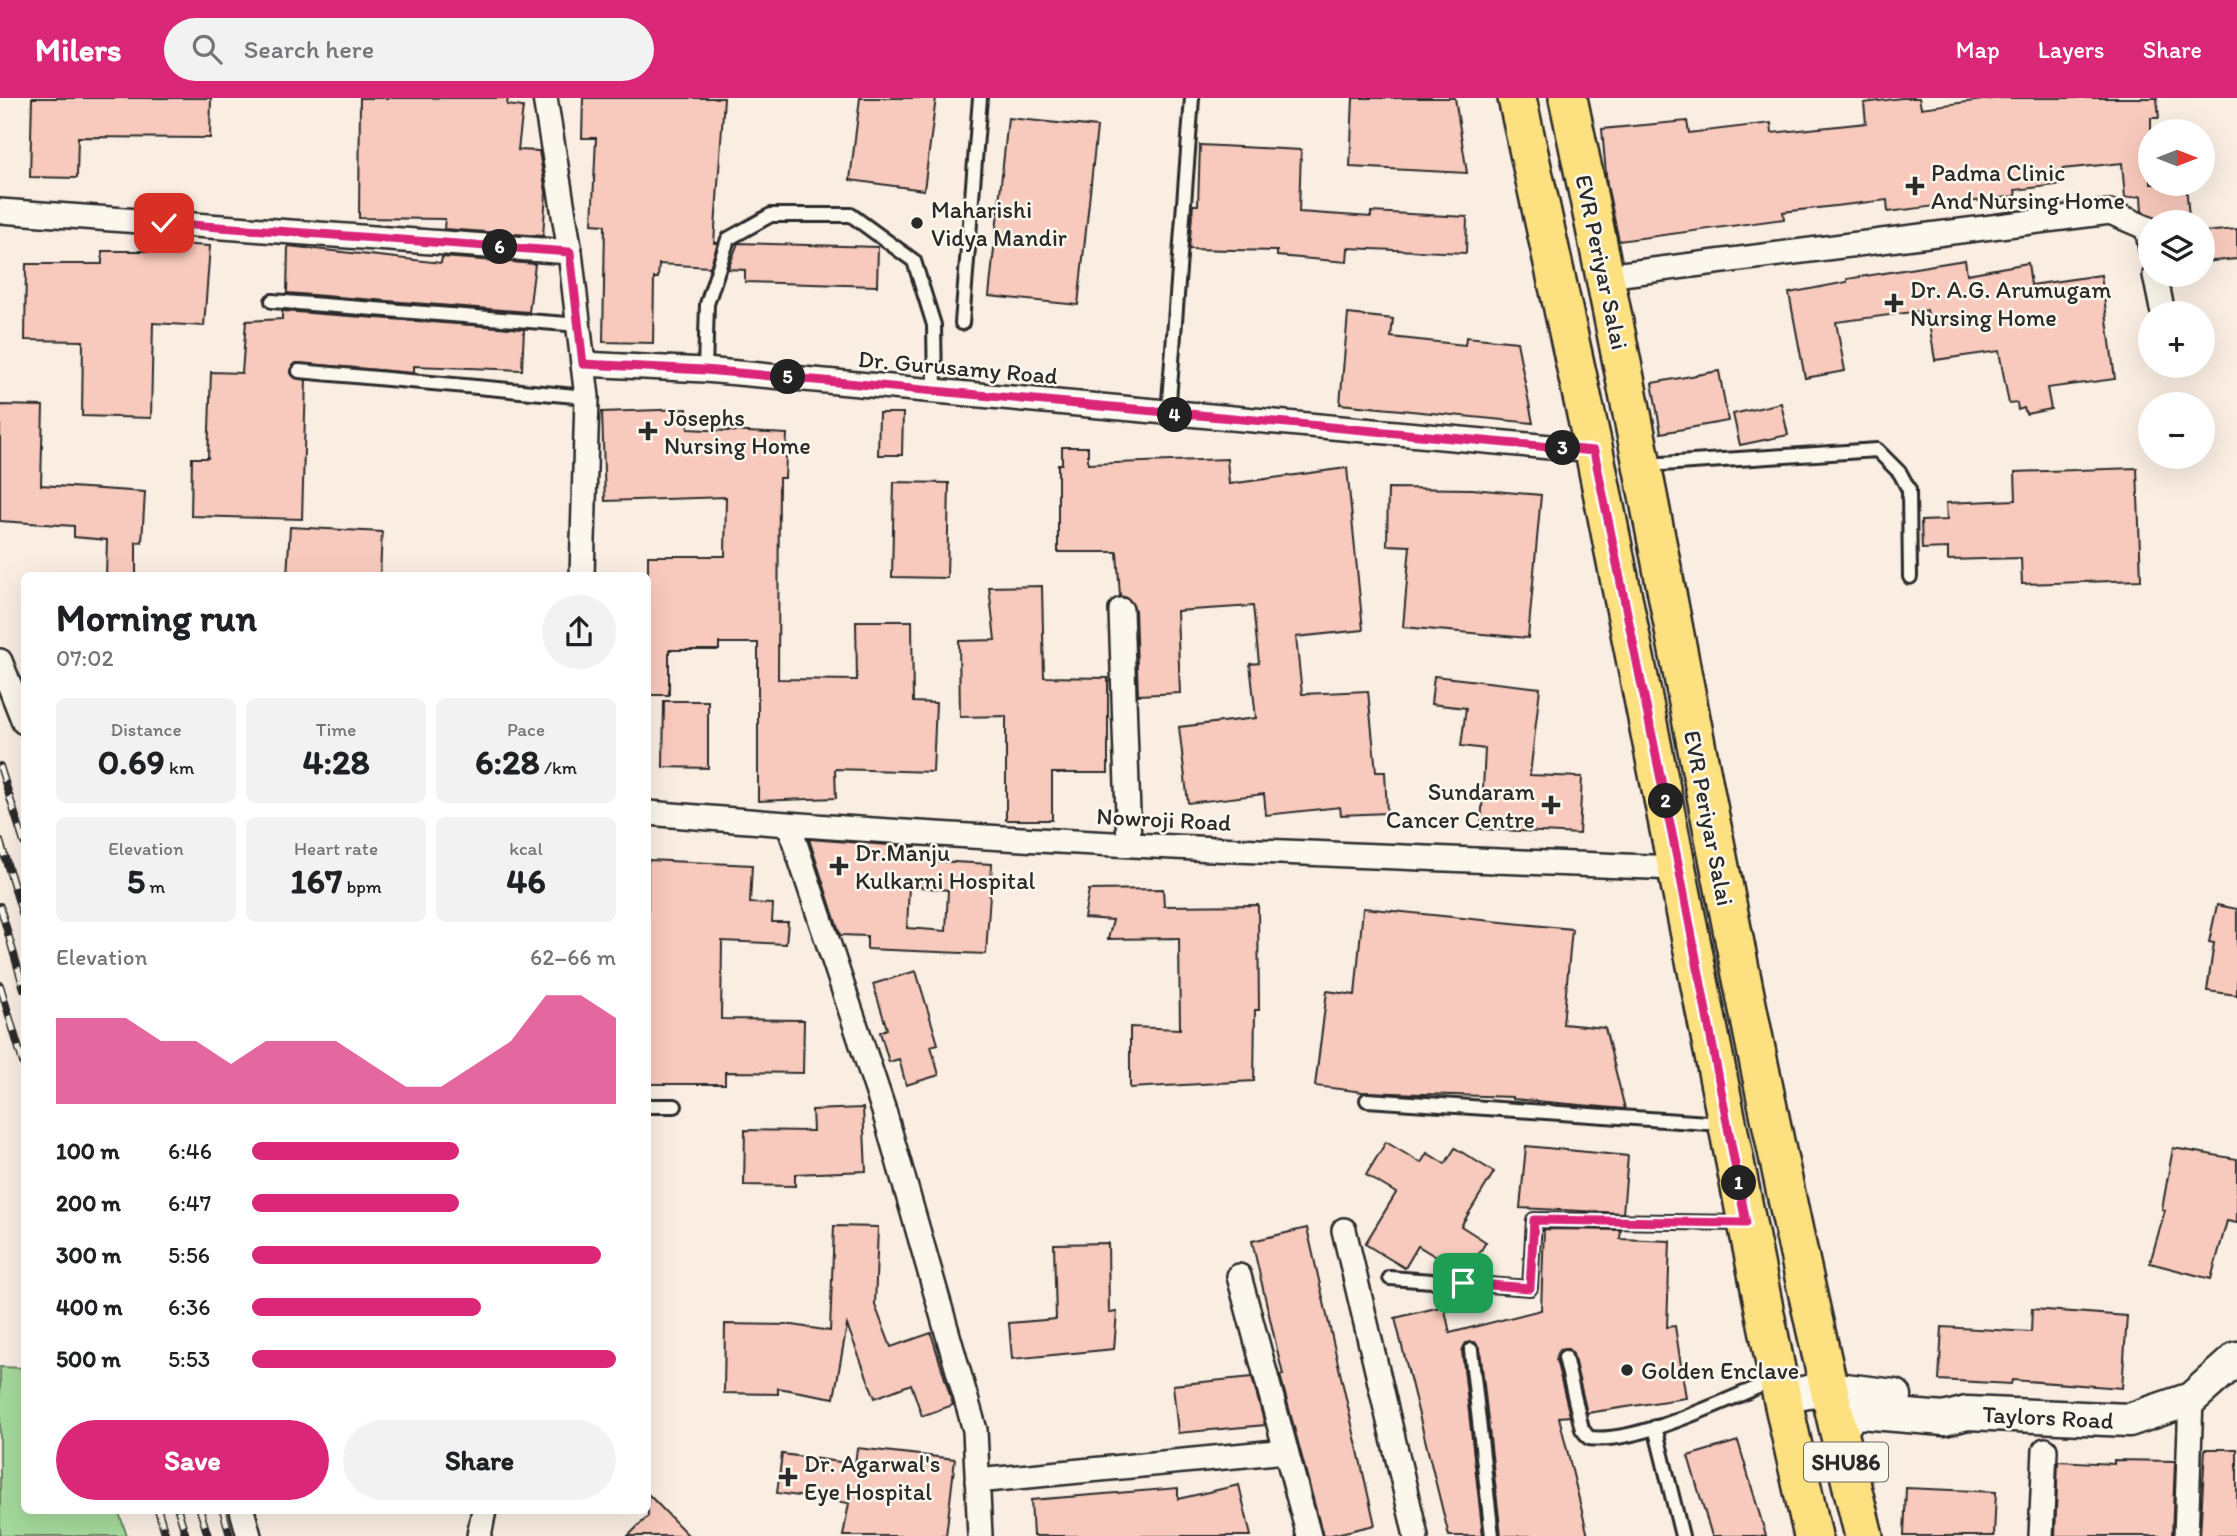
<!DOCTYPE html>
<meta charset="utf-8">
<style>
:root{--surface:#fff;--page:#f2f2f2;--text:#202124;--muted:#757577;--accent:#db2777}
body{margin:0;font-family:Itim,sans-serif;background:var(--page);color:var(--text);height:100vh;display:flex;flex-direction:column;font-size:26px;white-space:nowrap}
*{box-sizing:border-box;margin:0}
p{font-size:23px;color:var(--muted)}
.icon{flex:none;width:38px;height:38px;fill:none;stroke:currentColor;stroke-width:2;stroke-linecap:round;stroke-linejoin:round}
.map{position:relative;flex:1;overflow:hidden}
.drawer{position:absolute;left:21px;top:474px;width:630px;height:942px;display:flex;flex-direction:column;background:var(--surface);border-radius:10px;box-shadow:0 7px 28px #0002}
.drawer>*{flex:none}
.needle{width:46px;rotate:90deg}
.tools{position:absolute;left:2138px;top:21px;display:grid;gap:14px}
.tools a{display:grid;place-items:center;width:77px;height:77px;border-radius:50%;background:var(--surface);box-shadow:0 7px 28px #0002;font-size:35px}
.pin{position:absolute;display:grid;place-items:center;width:60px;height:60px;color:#fff;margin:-30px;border-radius:14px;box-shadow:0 4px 10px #0006}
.km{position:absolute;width:35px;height:35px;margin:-18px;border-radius:50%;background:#222;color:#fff;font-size:19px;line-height:35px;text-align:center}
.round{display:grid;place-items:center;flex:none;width:74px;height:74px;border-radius:37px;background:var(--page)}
.headline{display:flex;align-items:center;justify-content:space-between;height:119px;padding:0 35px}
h1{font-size:38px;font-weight:700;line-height:52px}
.stats{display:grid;grid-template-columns:repeat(3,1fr);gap:10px;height:119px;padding:7px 35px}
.stats div{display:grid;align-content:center;border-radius:10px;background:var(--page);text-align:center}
.stats b{font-size:35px;font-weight:700}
.stats small{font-size:19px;font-weight:400}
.stats p{font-size:19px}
.chart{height:196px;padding:14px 35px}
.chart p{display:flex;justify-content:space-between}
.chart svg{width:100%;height:126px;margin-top:7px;fill:var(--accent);opacity:.7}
.button{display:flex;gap:14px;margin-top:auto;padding:14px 35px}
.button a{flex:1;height:80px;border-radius:42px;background:var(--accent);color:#fff;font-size:28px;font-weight:700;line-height:80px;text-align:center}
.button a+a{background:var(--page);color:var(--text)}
ul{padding:0 35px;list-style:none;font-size:23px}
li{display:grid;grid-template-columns:112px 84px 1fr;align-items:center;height:52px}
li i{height:18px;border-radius:9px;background:var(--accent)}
header{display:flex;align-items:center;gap:42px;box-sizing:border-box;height:98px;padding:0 35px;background:var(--accent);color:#fff}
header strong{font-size:33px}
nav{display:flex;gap:38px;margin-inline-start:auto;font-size:24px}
.search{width:490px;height:63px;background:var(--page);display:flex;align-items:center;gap:18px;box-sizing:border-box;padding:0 24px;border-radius:38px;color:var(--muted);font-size:26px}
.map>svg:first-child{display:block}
.green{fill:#a4d99b;stroke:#688263;stroke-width:2}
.building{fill:#f8cabd;stroke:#2b2b2b;stroke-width:2;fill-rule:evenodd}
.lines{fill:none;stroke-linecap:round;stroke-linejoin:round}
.lane-casing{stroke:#2b2b2b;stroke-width:18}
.street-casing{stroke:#2b2b2b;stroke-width:28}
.secondary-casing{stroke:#2b2b2b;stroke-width:37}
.primary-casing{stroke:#2b2b2b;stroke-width:42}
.lane{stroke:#fbf7ec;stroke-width:12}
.street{stroke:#fbf7ec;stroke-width:23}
.secondary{stroke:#fbf7ec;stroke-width:32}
.primary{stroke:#fde080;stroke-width:37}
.rail-casing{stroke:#2b2b2b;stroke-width:8}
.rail{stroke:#fbf7ec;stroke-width:5;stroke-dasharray:16;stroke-linecap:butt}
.route-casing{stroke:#fff;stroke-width:14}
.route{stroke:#db2777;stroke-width:9}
.poi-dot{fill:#2b2b2b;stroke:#fbf7ec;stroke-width:2.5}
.labels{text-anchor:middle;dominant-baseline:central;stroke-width:5;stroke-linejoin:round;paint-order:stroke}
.shield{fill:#fbf7ec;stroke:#696865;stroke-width:2}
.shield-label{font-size:23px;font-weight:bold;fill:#2b2b2b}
.poi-label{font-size:24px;fill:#2b2b2b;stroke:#fbf7ec;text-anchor:start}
.street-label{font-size:24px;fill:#2b2b2b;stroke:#fbf7ec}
</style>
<header>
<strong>Milers</strong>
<div class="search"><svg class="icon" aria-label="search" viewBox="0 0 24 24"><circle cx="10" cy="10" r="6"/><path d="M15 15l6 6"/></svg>Search here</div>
<nav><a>Map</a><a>Layers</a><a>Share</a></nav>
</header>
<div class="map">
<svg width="2237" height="1438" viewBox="0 0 2237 1438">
<rect width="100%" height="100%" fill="#faeee3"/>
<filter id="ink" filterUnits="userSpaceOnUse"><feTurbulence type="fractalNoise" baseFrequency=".0143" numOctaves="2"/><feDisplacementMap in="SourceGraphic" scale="14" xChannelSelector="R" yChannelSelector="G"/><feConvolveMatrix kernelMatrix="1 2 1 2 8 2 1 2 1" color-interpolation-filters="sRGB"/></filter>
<g filter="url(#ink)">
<polygon class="green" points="0,1269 24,1270 24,1412 118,1412 127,1438 0,1438"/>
<g class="building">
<polygon points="32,0 211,0 210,40 78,39 77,80 30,79"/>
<polygon points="360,0 508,0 507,7 523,9 518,52 539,53 546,94 543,138 444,131 445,121 359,120"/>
<polygon points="583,0 724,0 714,145 718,145 710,169 659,166 658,180 654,180 653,245 603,244 605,127 592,126 596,40 582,40"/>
<polygon points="860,0 936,0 924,92 850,82"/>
<polygon points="1353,0 1455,0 1467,75 1350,69"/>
<polygon points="1901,0 1919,0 1921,10 1998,0 2157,0 2159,20 2151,20 2151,86 2161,86 2162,89 2186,87 2189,119 2158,122 2142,113 2141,98 2125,100 2122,65 2062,71 2064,86 2015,92 2016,98 1888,114 1887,102 1783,114 1784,121 1619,143 1607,87 1602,31 1687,23 1689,35 1771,25 1772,35 1866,25 1864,5"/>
<polygon points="1008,20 1097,29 1078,207 989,198"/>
<polygon points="1200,47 1301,52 1299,114 1371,119 1371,114 1467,119 1466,155 1348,150 1347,164 1277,158 1277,153 1189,151 1193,107 1198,107"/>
<polygon points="2237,131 2237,161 2203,164 2203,134"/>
<polygon points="738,145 878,149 877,188 745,184 745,172 728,171"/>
<polygon points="174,146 210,148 204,228 153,225 151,320 82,318 83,243 25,242 26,166 102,166 102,153 174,153"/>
<polygon points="288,148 441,165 442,159 535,166 529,214 287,195"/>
<polygon points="1965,162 1967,176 2028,165 2031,187 2101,177 2115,281 2047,290 2051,311 2026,316 2024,310 2018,312 2017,305 2009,306 1999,253 1935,262 1927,212 1836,224 1845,273 1805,280 1789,195 1847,184 1847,181"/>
<polygon points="282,213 524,231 522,272 414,268 414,275 296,265 290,272 291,277 306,282 302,421 191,418 192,360 208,360 211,274 242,275 246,223 282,221"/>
<polygon points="1348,216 1393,221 1391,239 1465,247 1466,239 1517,244 1533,325 1340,306"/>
<polygon points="1719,273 1728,323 1661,335 1652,285"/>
<polygon points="1781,305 1788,337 1740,347 1733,316"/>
<polygon points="0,307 43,308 41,387 145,394 142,444 136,444 136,478 106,478 107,442 74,439 74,428 0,423"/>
<polygon points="687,311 688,331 787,336 785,380 779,380 778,581 857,582 856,523 912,523 913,604 936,605 933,674 835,671 836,700 758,703 758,545 719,545 719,552 669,552 669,597 648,597 648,458 725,458 726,399 605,403 602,314"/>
<polygon points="879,315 903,315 902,357 878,357"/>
<polygon points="1062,349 1088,349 1088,366 1227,361 1229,386 1347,370 1363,532 1296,539 1302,596 1368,593 1376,674 1385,674 1387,715 1341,717 1340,709 1266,717 1264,696 1188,705 1179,629 1256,620 1250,566 1259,565 1253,508 1177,513 1180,595 1138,597 1135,512 1128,500 1120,498 1117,454 1058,454 1058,366 1062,366"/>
<polygon points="2137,370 2141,482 2022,486 2021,460 1948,462 1948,450 1922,451 1921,423 1947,422 1946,405 2016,402 2015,374"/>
<polygon points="894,384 949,385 947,480 892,479"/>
<polygon points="1388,390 1472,391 1541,397 1528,540 1403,529 1410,448 1387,447"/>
<polygon points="290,429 382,434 380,478 287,478"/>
<polygon points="1042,488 1044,579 1108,580 1108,675 1052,675 1052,722 1006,722 1006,618 960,619 959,543 995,542 989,489"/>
<polygon points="1434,578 1540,590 1530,677 1582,679 1579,736 1481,731 1485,651 1461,648 1466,610 1431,606"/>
<polygon points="664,603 708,603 708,670 663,669"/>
<path d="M809 741 915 749V762L992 766 986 856 867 851V838L840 837ZM909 788 948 792 946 833 907 830Z"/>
<polygon points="648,762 752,767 750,805 773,806 772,824 788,824 786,846 722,843 721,921 804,922 803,975 725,974 725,986 648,986"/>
<polygon points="1163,791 1164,808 1258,807 1259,912 1255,912 1254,983 1130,990 1130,929 1180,931 1179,840 1108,841 1113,822 1084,820 1089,792"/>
<polygon points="2217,807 2237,811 2237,897 2207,893 2214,845 2209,844"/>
<polygon points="1363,810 1572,831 1563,926 1605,930 1625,1011 1513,1001 1513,999 1363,994 1315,988 1327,893 1355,897"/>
<polygon points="916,873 938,946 931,948 939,977 906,987 899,961 889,964 880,934 887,931 873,886"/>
<polygon points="863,1010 866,1073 795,1076 795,1088 744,1087 745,1032 813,1033 812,1012"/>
<polygon points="1386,1044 1421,1065 1427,1055 1445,1066 1455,1050 1494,1074 1461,1128 1486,1144 1466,1177 1418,1148 1405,1170 1365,1146 1396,1095 1366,1077"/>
<polygon points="1526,1048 1628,1058 1623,1115 1520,1110"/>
<polygon points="2173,1050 2237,1061 2237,1125 2227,1123 2211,1181 2150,1165 2165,1112 2162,1111"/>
<polygon points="834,1128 878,1129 875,1207 891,1249 931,1235 953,1307 922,1318 911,1286 875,1300 847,1227 834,1300 778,1290 778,1296 724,1295 725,1226 793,1227 830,1233"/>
<polygon points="1307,1130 1375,1427 1327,1438 1323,1438 1280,1277 1283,1277 1252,1143"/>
<polygon points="1544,1131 1621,1132 1620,1141 1670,1143 1667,1229 1675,1228 1686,1300 1587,1315 1573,1256 1568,1251 1560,1252 1556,1261 1570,1318 1559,1319 1588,1438 1501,1438 1480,1251 1475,1244 1466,1245 1462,1253 1483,1438 1449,1438 1395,1220 1444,1208 1450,1235 1541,1212"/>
<polygon points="1108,1145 1109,1215 1117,1214 1114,1251 1012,1261 1009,1225 1056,1221 1054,1146"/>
<polygon points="2032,1211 2127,1218 2122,1290 2012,1282 2011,1286 1939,1282 1942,1229 2031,1234"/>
<polygon points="1252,1279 1265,1327 1178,1335 1173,1287"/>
<polygon points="1738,1343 1766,1438 1712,1438 1688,1358"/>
<polygon points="857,1350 955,1361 946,1438 843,1438 849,1405 777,1395 782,1356 855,1366"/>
<polygon points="2205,1351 2237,1351 2237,1438 2200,1438"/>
<polygon points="2114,1362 2175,1363 2172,1438 2055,1438 2058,1363 2114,1366"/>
<polygon points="1239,1387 1251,1438 1033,1438 1031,1402 1178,1390 1178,1401"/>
<polygon points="1906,1390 1996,1394 1994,1438 1904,1438"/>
<polygon points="648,1396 689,1438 628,1438 648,1418"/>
</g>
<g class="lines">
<defs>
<g id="lane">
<polyline points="272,203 580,227"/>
<polyline points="962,225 980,0"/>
<polyline points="705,272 707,206 728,141 771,117 851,117 914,163 934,227 935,293"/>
<polyline points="299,273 587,299"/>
<polyline points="1168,316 1192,0"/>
<polyline points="1646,367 1877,352 1900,375 1909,392 1910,479"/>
<polyline points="1367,1002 1723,1026"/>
<polyline points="648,1008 675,1008"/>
<polyline points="1390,1180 1530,1190 1534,1122 1742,1125"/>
<polyline points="1471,1252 1492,1438"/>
<path d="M1565 1259 1582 1331 1589 1340C1638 1346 1727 1301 1775 1282"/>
<polyline points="1655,1329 1682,1438"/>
</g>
<g id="street">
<polyline points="545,0 570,154 583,266 705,272 1594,353"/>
<polyline points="0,113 570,154"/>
<polyline points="2155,177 2162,211"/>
<polyline points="1606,178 2110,114 2147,130 2151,151"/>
<polyline points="582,478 587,299 583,266"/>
<polyline points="1121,512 1129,746"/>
<polyline points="0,563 24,624"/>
<path d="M648 715C991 744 1335 757 1679 770"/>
<polyline points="789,727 884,1013 975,1332 980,1438"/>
<polyline points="1344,1132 1416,1438"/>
<polyline points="1239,1178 1309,1438"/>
<polyline points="977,1383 1286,1353"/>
<polyline points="242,1412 249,1438"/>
<polyline points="479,1438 484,1412"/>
<polyline points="2041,1438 2045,1352"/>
<polyline points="2186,1438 2191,1301"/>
</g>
<g id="secondary">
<polyline points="1783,1299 1828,1290 1895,1298"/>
<polyline points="1839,1335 1850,1318 1860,1314 1944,1321 1967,1315 2129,1322 2191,1301 2237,1260"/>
</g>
<g id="primary">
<polyline points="1517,0 1594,353 1778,1281 1813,1438"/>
<path d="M1568 0C1670 479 1747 963 1864 1438"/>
</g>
</defs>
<use href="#lane" class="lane-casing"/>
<use href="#street" class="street-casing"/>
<use href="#secondary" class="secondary-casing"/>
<use href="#primary" class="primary-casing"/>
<use href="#lane" class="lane"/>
<use href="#street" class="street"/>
<use href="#secondary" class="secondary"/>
<use href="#primary" class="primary"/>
<defs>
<g id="rail">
<polyline points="0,668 24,745"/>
<polyline points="0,743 24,821"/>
<polyline points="0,808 24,891"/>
<polyline points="0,887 24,968"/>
<polyline points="158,1412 166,1438"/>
<polyline points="178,1412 186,1438"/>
<polyline points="200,1412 208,1438"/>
<polyline points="223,1412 230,1438"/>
</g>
</defs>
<use href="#rail" class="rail-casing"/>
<use href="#rail" class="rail"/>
</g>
</g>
<g class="lines" filter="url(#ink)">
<defs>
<polyline id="route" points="164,125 570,154 583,266 705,272 1594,353 1679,770 1746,1125 1534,1122 1530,1190 1463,1185"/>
</defs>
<use href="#route" class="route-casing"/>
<use href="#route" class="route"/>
</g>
<g class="poi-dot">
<path d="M1911.5 77.5h7v7h7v7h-7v7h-7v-7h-7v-7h7z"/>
<circle cx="917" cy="125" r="7"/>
<path d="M1890.5 194.5h7v7h7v7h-7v7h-7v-7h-7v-7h7z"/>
<path d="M644.5 322.5h7v7h7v7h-7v7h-7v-7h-7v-7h7z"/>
<path d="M1547.5 696.5h7v7h7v7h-7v7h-7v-7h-7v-7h7z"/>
<path d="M835.5 757.5h7v7h7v7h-7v7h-7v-7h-7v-7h7z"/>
<circle cx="1627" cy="1272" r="7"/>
<path d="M784.5 1368.5h7v7h7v7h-7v7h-7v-7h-7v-7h7z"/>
</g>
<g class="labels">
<rect class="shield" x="1804" y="1344.5" width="84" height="39" rx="5"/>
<g class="shield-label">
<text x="1846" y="1364">SHU86</text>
</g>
<g class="poi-label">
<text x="1931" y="74">Padma Clinic<tspan x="1931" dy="28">And Nursing Home</tspan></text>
<text x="931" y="111">Maharishi<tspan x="931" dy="28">Vidya Mandir</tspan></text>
<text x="1910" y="191">Dr. A.G. Arumugam<tspan x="1910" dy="28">Nursing Home</tspan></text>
<text x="664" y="319">Josephs<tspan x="664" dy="28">Nursing Home</tspan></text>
<text x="1535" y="693" text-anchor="end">Sundaram<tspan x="1535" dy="28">Cancer Centre</tspan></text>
<text x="855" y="754">Dr.Manju<tspan x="855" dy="28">Kulkarni Hospital</tspan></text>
<text x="1641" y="1272">Golden Enclave</text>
<text x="804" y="1365">Dr. Agarwal's<tspan x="804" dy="28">Eye Hospital</tspan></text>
</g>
<g class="street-label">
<text transform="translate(1602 164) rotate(78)">EVR Periyar Salai</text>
<text transform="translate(958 269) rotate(5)">Dr. Gurusamy Road</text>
<text transform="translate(1709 720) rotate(79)">EVR Periyar Salai</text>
<text transform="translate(1164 721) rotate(3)">Nowroji Road</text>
<text transform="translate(2048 1319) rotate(3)">Taylors Road</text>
</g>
</g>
</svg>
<div class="tools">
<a><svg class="needle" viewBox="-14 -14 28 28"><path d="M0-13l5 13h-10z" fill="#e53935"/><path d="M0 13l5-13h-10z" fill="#757577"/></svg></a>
<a><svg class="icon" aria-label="layers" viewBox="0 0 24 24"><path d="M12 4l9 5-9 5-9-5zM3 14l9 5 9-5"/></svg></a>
<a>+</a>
<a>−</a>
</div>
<div class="pin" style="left:1463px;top:1185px;background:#1e9e55"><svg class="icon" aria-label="arrive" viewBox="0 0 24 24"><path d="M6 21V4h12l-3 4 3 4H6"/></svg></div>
<div class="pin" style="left:164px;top:125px;background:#d93025"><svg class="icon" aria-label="check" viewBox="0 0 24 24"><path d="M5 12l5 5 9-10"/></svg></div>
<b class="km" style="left:1739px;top:1085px">1</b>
<b class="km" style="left:1666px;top:703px">2</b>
<b class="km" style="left:1563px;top:350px">3</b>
<b class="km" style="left:1175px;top:317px">4</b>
<b class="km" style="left:788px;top:279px">5</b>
<b class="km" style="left:500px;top:149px">6</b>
<section class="drawer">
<div class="headline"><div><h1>Morning run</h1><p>07:02</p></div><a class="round"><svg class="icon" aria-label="share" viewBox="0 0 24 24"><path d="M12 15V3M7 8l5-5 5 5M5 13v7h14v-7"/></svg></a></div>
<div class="stats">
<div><p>Distance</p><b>0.69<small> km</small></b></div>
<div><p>Time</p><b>4:28</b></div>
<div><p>Pace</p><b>6:28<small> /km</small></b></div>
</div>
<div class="stats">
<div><p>Elevation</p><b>5<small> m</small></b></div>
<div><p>Heart rate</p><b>167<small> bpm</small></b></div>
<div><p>kcal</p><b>46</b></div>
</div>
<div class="chart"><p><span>Elevation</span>62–66 m</p>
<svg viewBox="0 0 160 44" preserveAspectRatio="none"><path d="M0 44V14L10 14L20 14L30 22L40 22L50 30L60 22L70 22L80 22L90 30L100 38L110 38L120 30L130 22L140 6L150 6L160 14V44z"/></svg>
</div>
<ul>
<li><b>100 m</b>6:46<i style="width:57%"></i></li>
<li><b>200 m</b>6:47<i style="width:57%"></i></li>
<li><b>300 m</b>5:56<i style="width:96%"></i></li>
<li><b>400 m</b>6:36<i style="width:63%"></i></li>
<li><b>500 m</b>5:53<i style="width:100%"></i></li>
</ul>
<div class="button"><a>Save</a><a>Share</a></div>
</section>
</div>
